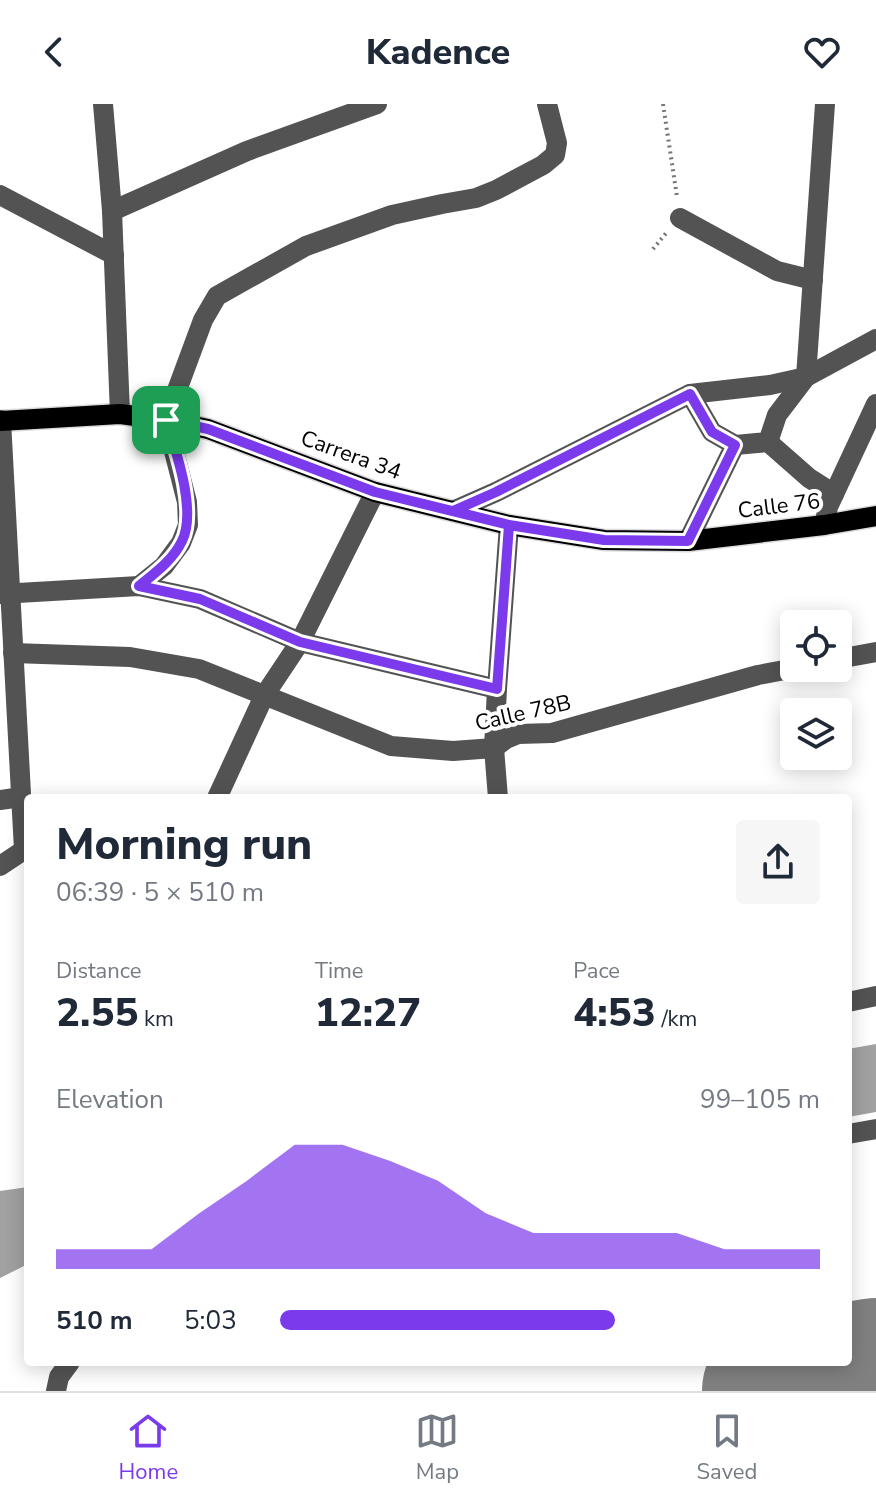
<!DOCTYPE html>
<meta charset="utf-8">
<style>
:root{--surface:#fff;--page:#f6f6f7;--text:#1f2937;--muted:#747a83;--line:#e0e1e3;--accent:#7c3aed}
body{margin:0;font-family:"Nunito Sans",sans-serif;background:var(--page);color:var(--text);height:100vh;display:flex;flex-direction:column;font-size:30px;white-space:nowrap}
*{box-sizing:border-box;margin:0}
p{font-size:26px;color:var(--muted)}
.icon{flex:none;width:44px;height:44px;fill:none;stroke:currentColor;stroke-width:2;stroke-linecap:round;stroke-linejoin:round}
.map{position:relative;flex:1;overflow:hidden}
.panel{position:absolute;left:24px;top:690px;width:828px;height:572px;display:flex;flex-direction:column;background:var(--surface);border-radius:8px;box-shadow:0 4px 20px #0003}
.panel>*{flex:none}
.buttons{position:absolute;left:780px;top:506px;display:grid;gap:16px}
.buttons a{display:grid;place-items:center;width:72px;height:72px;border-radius:8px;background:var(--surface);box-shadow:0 4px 20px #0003;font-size:40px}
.pin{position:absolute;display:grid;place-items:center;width:68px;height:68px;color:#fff;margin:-34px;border-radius:16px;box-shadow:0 4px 12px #0006}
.round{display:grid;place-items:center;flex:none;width:84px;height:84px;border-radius:8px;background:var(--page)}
.head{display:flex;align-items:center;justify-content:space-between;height:136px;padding:0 32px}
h1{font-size:44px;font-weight:800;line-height:60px}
.metrics{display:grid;grid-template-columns:repeat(3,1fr);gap:12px;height:136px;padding:8px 32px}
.metrics div{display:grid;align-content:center}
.metrics b{font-size:40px;font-weight:800}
.metrics small{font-size:22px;font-weight:400}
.metrics p{font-size:22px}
.chart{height:224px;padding:16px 32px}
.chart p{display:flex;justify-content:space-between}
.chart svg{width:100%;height:144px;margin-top:8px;fill:var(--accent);opacity:.7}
ul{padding:0 32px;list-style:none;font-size:26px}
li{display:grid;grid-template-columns:128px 96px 1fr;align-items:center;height:60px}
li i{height:20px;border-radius:10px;background:var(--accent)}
header{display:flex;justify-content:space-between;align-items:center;height:104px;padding:0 32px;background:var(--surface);font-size:36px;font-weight:800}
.tab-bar{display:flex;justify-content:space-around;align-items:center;height:112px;border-top:2px solid var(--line);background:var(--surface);font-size:22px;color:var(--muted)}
.tab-bar a{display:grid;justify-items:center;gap:4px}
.tab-bar .current{color:var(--accent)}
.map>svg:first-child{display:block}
.water{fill:#a1a1a1}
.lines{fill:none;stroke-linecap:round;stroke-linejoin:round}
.runway{stroke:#808080;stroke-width:154}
.major-casing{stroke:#dbdbdb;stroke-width:23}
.path{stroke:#757575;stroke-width:4;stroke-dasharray:2 4;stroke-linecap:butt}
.minor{stroke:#535353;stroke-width:20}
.major{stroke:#000;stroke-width:20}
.route-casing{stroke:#fff;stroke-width:16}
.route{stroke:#7c3aed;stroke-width:10}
.labels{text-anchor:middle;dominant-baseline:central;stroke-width:8;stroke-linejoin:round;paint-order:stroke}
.street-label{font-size:22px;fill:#000;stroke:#fff}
</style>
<header><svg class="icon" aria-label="back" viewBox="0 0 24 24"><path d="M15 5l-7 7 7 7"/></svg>Kadence<svg class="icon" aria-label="heart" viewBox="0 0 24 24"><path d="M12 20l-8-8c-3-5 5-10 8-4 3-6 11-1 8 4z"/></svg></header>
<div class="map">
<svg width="876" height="1287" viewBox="0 0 876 1287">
<rect width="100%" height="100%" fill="#fff"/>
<g class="water">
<polygon points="876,940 876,1008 848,1013 848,945"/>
<polygon points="28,1083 28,1160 0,1174 0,1087"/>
</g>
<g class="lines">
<polyline class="runway" points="779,1287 876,1271"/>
<defs>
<polyline id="major" points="0,317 120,310 166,316 208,325 375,388 509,421 604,436 688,437 824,421 876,412"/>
</defs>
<use href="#major" class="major-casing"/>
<g class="path">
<polyline points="663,0 677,93"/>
<polyline points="653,145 667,128"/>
</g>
<g class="minor">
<polyline points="103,0 112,107 120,310"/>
<polyline points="0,91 114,151"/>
<polyline points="112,107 247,47 377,0"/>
<polyline points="680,114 777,167 813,176"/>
<polyline points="690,290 770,281 806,273 876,235"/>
<polyline points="768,338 809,374 834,390"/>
<polyline points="453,407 496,388 690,290 712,328 735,341 768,338 777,311 806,273 825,0"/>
<polyline points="824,421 828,403 834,390 876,300"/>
<polyline points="688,437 735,341"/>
<polyline points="139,482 164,462 181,439 188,421 187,398 166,316 203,216 217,192 306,142 392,111 442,100 476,94 496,86 543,61 555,51 557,39 547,0"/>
<polyline points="0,490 139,482 200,495 300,538 497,585"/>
<polyline points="13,549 130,553 199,565 391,642 453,647 494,644 506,635 518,630 552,629 758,571 795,564"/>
<polyline points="838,555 876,548"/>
<polyline points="217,694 264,592 300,538 375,388"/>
<polyline points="498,694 494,644 497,585 509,421"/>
<polyline points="0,696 21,693"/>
<polyline points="0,762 24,746 1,316"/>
<polyline points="848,898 876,892"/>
<polyline points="848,1030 876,1025"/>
<polyline points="56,1287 59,1273 70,1258"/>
</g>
<use href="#major" class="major"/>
</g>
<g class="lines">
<defs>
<path id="route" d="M166 316C176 347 197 407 182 437 173 456 155 469 139 482L200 495 300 538 497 585 509 421 453 407 496 388 690 290 712 328 735 341 688 437 604 436 509 421 375 388 208 325 166 316"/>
</defs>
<use href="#route" class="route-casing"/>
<use href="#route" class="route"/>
</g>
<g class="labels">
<g class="street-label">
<text transform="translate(351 351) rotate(20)">Carrera 34</text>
<text transform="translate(779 402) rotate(-7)">Calle 76</text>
<text transform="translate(523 609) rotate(-13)">Calle 78B</text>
</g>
</g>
</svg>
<div class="buttons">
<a><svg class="icon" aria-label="locate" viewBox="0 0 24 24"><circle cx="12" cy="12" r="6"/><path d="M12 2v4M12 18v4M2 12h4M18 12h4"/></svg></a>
<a><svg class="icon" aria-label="layers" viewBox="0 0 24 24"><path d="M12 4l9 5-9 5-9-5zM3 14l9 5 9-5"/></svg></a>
</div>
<div class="pin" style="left:166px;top:316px;background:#1e9e55"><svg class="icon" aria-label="arrive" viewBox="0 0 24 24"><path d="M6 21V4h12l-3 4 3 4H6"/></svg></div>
<section class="panel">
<div class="head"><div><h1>Morning run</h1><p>06:39 · 5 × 510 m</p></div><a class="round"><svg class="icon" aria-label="share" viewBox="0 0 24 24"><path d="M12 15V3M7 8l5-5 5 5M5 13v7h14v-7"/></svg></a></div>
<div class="metrics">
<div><p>Distance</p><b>2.55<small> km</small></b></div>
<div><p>Time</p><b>12:27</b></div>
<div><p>Pace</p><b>4:53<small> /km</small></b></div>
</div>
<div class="chart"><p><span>Elevation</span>99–105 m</p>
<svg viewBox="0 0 160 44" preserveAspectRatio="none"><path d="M0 44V38L10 38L20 38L30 27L40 17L50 6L60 6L70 11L80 17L90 27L100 33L110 33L120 33L130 33L140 38L150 38L160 38V44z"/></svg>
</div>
<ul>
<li><b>510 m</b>5:03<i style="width:62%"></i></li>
</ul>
</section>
</div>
<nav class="tab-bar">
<a class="current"><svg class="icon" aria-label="home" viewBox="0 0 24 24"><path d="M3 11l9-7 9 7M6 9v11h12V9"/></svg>Home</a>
<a><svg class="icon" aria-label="map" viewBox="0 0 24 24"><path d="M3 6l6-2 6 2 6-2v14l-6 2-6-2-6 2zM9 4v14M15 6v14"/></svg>Map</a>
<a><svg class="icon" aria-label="saved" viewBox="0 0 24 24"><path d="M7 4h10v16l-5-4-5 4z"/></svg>Saved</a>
</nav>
